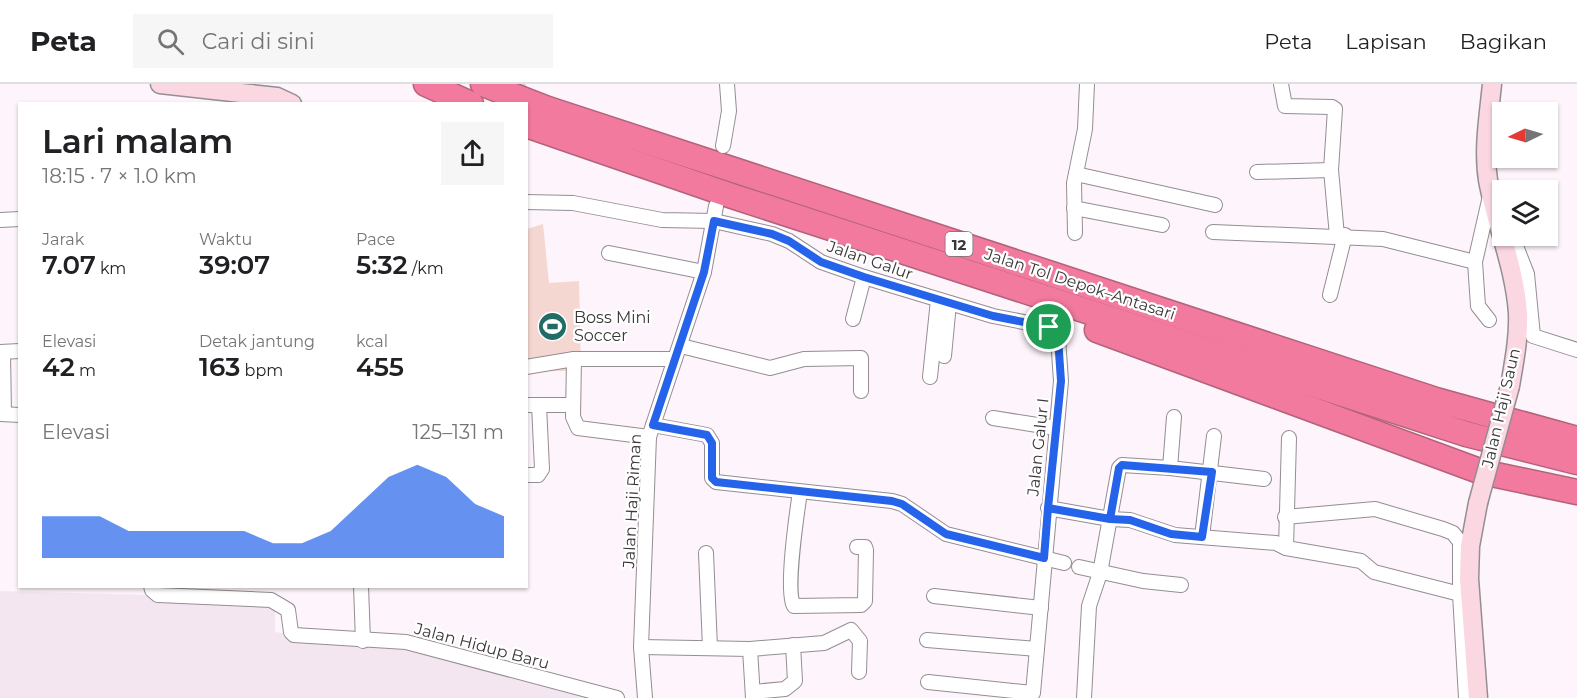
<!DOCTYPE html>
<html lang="id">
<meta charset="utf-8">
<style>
:root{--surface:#fff;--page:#f6f6f6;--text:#202124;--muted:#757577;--line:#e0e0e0;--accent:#2563eb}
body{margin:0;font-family:Montserrat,sans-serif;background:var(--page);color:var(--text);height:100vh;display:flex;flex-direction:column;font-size:22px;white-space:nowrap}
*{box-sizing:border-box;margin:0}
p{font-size:20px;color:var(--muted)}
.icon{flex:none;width:33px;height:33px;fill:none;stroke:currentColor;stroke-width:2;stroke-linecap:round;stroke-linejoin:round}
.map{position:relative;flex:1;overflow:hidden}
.sheet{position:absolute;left:18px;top:18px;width:510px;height:486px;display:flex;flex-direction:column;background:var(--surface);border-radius:0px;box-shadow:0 2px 4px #0004}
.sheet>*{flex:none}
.needle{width:39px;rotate:265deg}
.controls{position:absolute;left:1492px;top:18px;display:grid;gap:12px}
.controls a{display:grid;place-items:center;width:66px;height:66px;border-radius:0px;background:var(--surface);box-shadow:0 2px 4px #0004;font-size:30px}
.pin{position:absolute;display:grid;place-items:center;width:51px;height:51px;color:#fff;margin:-26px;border:3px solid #fff;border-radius:50%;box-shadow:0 2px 6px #0007}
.round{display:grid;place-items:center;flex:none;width:63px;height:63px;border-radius:0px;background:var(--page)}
.headline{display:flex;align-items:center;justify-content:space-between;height:102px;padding:0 24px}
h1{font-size:33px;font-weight:600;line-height:45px}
.stats{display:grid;grid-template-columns:repeat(3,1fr);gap:9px;height:102px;padding:6px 24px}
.stats div{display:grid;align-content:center}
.stats b{font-size:26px;font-weight:600}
.stats small{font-size:16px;font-weight:400}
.stats p{font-size:16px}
.chart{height:168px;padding:12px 24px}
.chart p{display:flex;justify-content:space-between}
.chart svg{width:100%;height:108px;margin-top:6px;fill:var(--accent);opacity:.7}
header{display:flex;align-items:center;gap:36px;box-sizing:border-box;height:84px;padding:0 30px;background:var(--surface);border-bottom:2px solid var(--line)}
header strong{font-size:28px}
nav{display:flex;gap:33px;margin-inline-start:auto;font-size:21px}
.search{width:420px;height:54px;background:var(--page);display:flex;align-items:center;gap:15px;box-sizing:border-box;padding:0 21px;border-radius:0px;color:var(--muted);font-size:22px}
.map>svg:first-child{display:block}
.built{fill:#f4e6f1}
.green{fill:#f5d7d1}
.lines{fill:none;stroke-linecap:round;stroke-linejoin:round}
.secondary-tunnel{stroke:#d6cfd4;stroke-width:18;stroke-dasharray:18 9;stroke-linecap:butt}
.street-casing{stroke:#948d93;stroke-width:16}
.secondary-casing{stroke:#948d93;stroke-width:21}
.highway-casing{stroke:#b2637b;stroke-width:27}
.street{stroke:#fff;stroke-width:14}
.secondary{stroke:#fbd7e2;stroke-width:18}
.highway{stroke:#f27a9e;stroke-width:24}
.secondary-bridge-casing{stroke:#948d93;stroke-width:21;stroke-linecap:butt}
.secondary-bridge{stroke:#fbd7e2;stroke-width:18}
.route-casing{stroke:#fff;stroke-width:12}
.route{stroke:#2563eb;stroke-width:8}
.labels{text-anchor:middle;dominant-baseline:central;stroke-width:4.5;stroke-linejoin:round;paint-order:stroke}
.shield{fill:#fff;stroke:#757374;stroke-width:1.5}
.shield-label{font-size:15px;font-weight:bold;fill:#3a3739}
.street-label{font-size:16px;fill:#3a3739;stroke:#fff}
.poi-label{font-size:16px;fill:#3a3739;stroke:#fff;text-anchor:start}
</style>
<header>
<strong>Peta</strong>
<div class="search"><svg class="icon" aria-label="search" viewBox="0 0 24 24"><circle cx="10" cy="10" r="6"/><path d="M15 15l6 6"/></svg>Cari di sini</div>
<nav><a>Peta</a><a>Lapisan</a><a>Bagikan</a></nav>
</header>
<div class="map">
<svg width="1577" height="614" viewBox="0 0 1577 614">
<rect width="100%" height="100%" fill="#fdf5fb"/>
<polygon class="built" points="0,507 260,514 275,525 275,548 434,566 595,614 0,614"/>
<polygon class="green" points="543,140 549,199 579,197 581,287 548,287 527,284 527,145"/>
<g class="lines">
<polyline class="secondary-tunnel" points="496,20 525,0"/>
<defs>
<g id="street">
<polyline points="1281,0 1285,22 1332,23 1335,25 1331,86 1337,152"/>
<polyline points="723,62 729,27 727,0"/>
<polyline points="1257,88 1331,86"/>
<polyline points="1076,90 1215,121"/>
<polyline points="526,118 573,119 662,136 714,137 772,150 789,157 821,178 864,193 993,232 1049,243 1058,254 1061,297 1033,609 928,598"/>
<polyline points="1074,124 1162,141"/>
<polyline points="0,136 20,135"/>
<polyline points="1213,148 1383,155 1475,178"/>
<polyline points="1075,149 1074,99 1085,45 1087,0"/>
<polyline points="1502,154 1516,162 1527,190 1533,252 1577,266"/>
<polyline points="609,169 704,188"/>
<polyline points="1330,211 1345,151"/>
<polyline points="853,235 864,193"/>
<polyline points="1489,236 1478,222 1475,178 1490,112"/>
<polyline points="681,262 770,284 804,275 861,274 861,307"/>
<polyline points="0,268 20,267"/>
<polyline points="3,268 4,330"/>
<polyline points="944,272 949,219"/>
<polyline points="574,275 573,333 578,344 649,353"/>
<polyline points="526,283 574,275 675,275"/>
<polyline points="930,293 938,216"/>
<polyline points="526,321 573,321"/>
<polyline points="0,330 20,331"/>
<polyline points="1174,333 1170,384 1264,395"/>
<polyline points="993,334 1056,344"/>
<polyline points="653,341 707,351 712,359 712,394 716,398 892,417 902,420 946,450 1064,479"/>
<polyline points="526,391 538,391 542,385 539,321"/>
<path d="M800 408C797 428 785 508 794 522L861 521 865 517 866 466 865 463H857"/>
<polyline points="1048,424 1110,435 1130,436 1175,451 1276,459 1286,464 1361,477 1374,488 1460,510"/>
<polyline points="1285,433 1375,425 1443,445 1453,449 1460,458 1460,510 1466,614"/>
<polyline points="1202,453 1214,352"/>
<polyline points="1286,464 1289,354"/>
<polyline points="706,469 710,564"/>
<polyline points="1079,483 1143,497 1181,501"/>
<polyline points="151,502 152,506 158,511 271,516 288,526 291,548 294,551 406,558 617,614"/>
<polyline points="361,502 363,557"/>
<polyline points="934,512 1041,524"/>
<polyline points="927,556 1037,565"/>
<polyline points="641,563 750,565 824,559 851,546 860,557 859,588"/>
<polyline points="750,565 753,614"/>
<polyline points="753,608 785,605 795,597 793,561"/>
<polyline points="645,614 641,563 649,353 704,188 716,122"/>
<polyline points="1084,614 1089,522 1100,489 1119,384 1122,381 1170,384"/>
</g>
<g id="secondary">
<polyline points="160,0 277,13 292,20"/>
<path d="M1492 0C1489 31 1483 65 1488 96 1496 140 1515 184 1518 229 1519 254 1514 278 1510 302"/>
<polyline points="1478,614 1469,495 1470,462 1478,419"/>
</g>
<g id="highway">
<polyline points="426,0 471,20"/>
<polyline points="483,0 548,25 1436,316 1577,355"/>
<polyline points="526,41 732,112 1466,350 1577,378"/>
<polyline points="1097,246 1482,388 1577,408"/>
</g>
</defs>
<use href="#street" class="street-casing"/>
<use href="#secondary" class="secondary-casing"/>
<use href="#highway" class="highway-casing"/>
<use href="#street" class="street"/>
<use href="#secondary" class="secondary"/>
<use href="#highway" class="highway"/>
<defs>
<polyline id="secondary-bridge" points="1478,419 1510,302"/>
</defs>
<use href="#secondary-bridge" class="secondary-bridge-casing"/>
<use href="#secondary-bridge" class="secondary-bridge"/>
</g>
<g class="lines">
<defs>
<polyline id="route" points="1049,243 993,232 864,193 821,178 789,157 772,150 714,137 704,188 653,341 707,351 712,359 712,394 716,398 892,417 902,420 946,450 1044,474 1048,424 1110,435 1130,436 1171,450 1202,453 1212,388 1122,381 1119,384 1110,435 1048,424 1061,297 1058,254 1049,243"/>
</defs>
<use href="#route" class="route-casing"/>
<use href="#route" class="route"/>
</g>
<defs>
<symbol id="stadium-disc" viewBox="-11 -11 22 22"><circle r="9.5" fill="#236c65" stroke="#fff"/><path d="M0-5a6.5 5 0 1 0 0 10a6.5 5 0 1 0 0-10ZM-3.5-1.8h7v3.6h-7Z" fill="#fff"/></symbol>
</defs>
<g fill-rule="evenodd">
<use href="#stadium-disc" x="536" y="226" width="33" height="33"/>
</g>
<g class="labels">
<rect class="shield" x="945.5" y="148" width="27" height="24" rx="4.5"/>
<g class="shield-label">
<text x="959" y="160">12</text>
</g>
<g class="street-label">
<text transform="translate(870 176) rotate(19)">Jalan Galur</text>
<text transform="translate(1080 200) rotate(18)">Jalan Tol Depok–Antasari</text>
<text transform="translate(1501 324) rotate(-77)">Jalan Haji Saun</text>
<text transform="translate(1038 363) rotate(-84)">Jalan Galur I</text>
<text transform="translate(632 417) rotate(-87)">Jalan Haji Riman</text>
<text transform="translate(482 562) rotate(15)">Jalan Hidup Baru</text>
</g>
<g class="poi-label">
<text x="574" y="233">Boss Mini<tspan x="574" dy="18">Soccer</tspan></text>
</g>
</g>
</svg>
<div class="controls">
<a><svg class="needle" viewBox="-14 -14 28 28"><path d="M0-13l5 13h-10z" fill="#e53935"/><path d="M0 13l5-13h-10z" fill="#757577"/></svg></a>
<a><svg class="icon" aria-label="layers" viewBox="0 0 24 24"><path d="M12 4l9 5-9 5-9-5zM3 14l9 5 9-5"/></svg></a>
</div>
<div class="pin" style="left:1049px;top:243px;background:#1e9e55"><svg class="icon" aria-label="arrive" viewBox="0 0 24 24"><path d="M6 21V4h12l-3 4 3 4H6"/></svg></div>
<section class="sheet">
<div class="headline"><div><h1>Lari malam</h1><p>18:15 · 7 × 1.0 km</p></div><a class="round"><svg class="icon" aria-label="share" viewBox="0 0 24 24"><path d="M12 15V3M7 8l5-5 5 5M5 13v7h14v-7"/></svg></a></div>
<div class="stats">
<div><p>Jarak</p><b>7.07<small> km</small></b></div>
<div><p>Waktu</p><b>39:07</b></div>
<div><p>Pace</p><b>5:32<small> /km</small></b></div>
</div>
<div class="stats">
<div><p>Elevasi</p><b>42<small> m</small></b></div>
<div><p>Detak jantung</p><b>163<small> bpm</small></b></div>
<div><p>kcal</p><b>455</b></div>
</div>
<div class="chart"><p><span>Elevasi</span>125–131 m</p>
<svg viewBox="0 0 160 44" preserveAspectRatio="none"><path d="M0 44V27L10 27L20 27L30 33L40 33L50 33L60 33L70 33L80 38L90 38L100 33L110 22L120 11L130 6L140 11L150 22L160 27V44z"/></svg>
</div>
</section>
</div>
